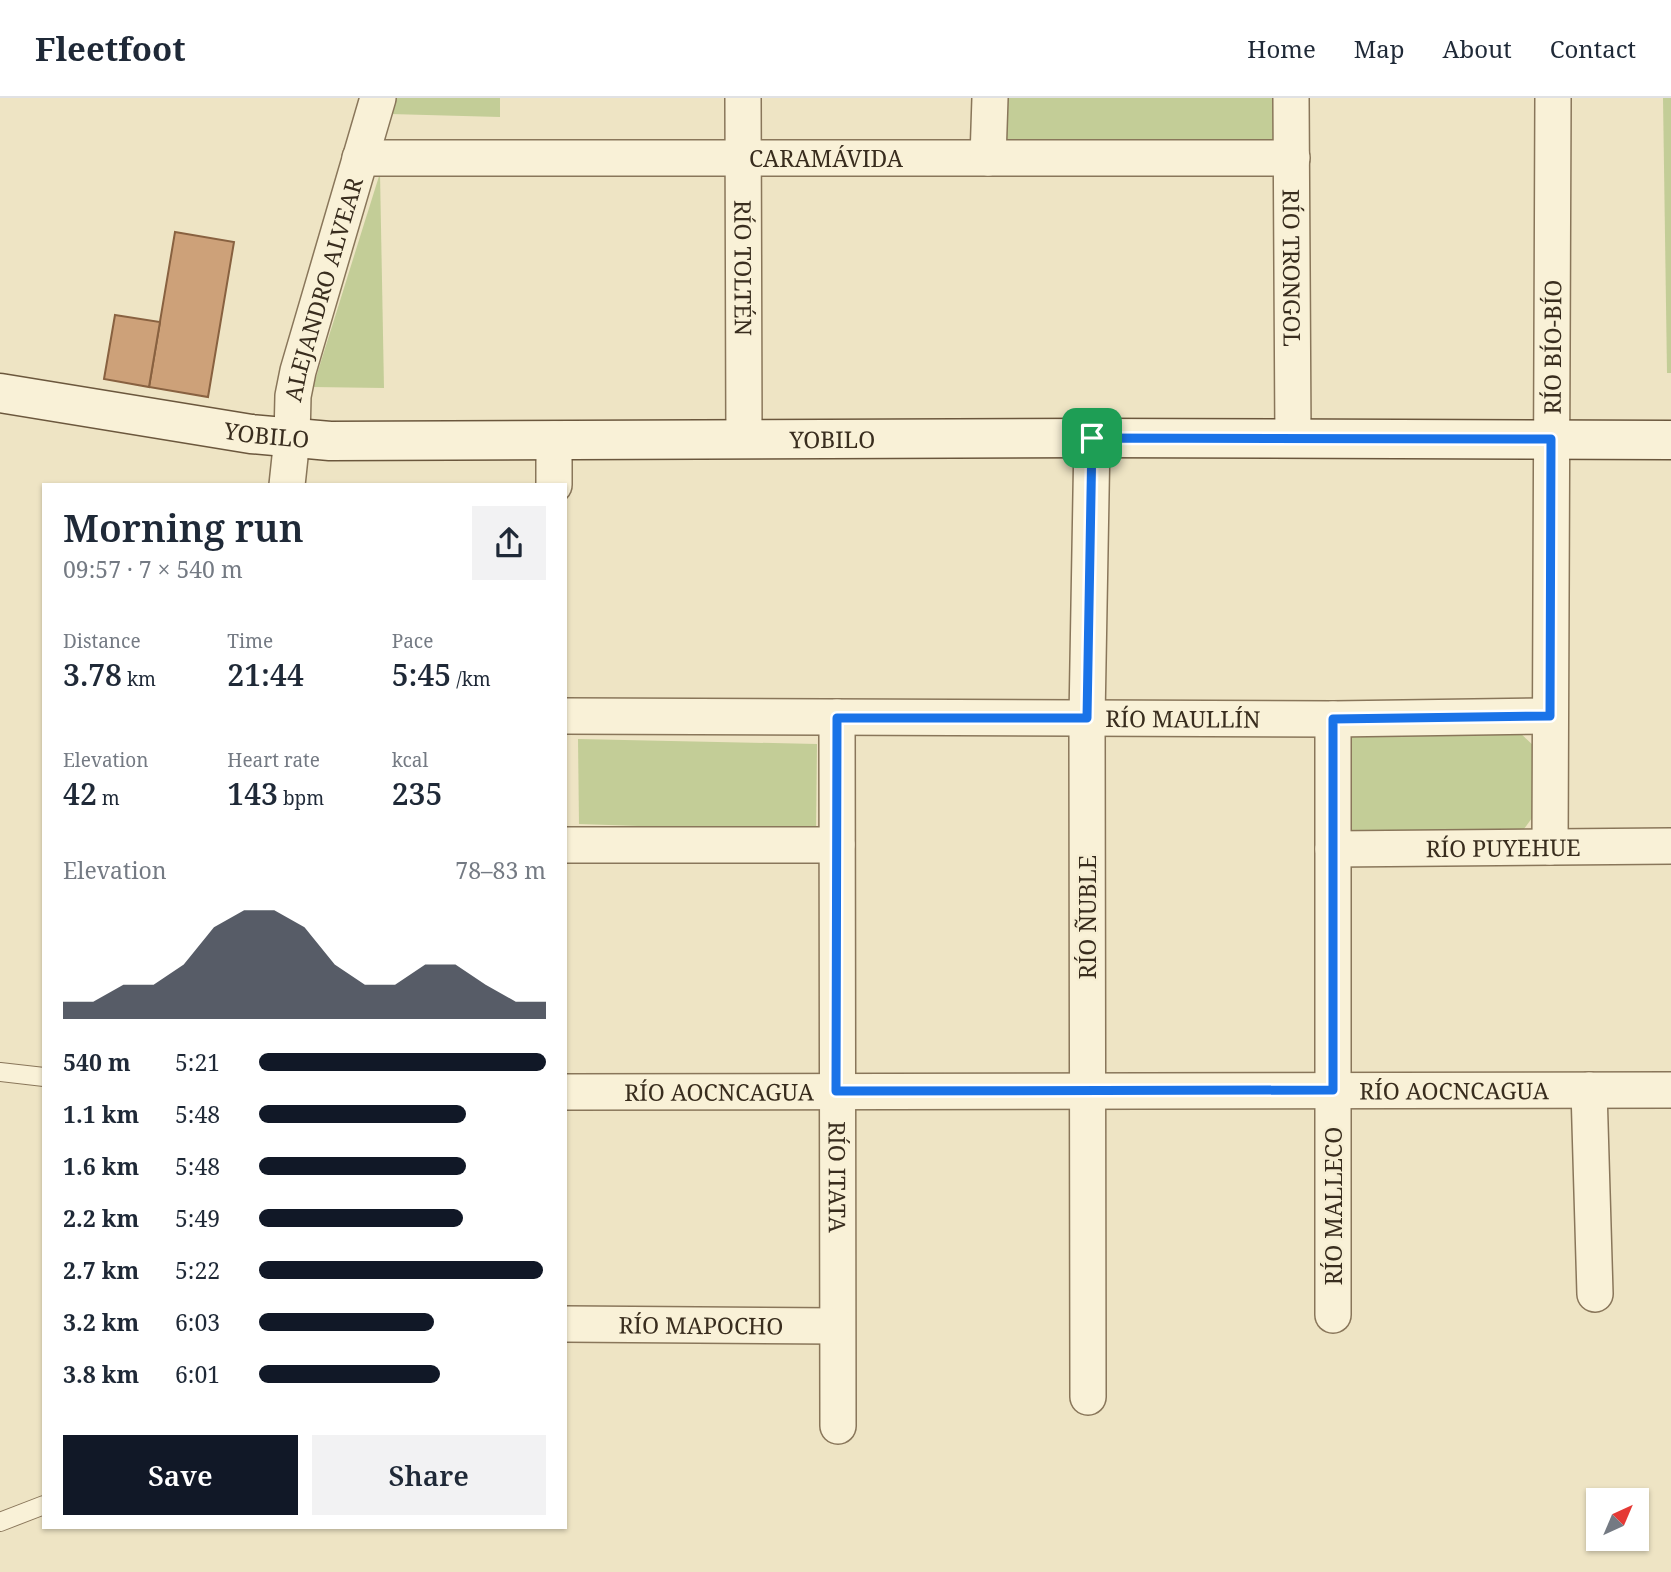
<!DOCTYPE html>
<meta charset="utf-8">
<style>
:root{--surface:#fff;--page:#f2f2f3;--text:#1f2937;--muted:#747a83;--line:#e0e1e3;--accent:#111827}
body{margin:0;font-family:"Noto Serif",serif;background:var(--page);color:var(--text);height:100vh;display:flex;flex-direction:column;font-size:26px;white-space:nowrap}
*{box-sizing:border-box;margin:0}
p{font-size:23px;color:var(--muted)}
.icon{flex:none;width:38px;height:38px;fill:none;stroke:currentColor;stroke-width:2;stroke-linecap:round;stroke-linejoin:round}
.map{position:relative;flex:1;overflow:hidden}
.sheet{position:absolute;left:42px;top:385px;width:525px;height:1046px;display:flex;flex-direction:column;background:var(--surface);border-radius:0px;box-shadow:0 2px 5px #0004}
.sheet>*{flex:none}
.needle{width:46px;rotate:44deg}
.controls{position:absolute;left:1586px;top:1390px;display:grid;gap:14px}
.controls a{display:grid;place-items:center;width:63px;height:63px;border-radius:0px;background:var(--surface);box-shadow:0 2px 5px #0004;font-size:35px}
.pin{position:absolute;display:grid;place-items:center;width:60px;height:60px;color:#fff;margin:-30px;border-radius:14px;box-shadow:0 4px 10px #0006}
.round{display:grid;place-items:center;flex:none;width:74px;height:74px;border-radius:0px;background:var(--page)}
.head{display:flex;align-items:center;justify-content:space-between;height:119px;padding:0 21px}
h1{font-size:38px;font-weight:600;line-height:52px}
.stats{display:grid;grid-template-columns:repeat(3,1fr);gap:10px;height:119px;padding:7px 21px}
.stats div{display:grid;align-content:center}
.stats b{font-size:30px;font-weight:600}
.stats small{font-size:19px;font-weight:400}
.stats p{font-size:19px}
.chart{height:196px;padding:14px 21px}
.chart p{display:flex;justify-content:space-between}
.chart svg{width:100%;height:126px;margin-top:7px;fill:var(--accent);opacity:.7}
.cta{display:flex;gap:14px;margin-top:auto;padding:14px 21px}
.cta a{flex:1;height:80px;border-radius:0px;background:var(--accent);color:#fff;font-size:28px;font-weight:600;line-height:80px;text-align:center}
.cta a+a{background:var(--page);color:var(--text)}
ul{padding:0 21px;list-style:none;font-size:23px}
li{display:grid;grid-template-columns:112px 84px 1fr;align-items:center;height:52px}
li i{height:18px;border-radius:9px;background:var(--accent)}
header{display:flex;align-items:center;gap:42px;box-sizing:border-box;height:98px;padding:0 35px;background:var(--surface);border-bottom:2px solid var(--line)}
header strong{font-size:33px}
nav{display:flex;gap:38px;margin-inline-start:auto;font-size:24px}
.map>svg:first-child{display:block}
.green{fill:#c3cd97}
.building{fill:#cda179;stroke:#886140;stroke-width:2}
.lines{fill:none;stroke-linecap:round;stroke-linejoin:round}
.service-casing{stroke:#89765a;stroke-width:20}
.minor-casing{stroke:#89765a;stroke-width:38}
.secondary-casing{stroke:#6b573d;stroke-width:41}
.service{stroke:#f9f1d7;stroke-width:18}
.minor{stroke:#f9f1d7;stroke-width:35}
.secondary{stroke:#f9f1d7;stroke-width:38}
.route-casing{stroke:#fff;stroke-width:14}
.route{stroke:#1a73e8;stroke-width:9}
.labels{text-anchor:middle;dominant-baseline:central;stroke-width:5;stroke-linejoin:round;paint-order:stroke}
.street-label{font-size:23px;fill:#392d1e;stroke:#f6eed3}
</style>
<header>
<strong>Fleetfoot</strong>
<nav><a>Home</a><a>Map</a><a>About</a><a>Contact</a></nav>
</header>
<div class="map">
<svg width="1671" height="1474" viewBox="0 0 1671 1474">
<rect width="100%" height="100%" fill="#eee4c4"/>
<g class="green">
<polygon points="395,0 500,0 500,19 390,16"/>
<polygon points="1002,0 1278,0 1279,52 1002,50"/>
<polygon points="1663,0 1671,0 1671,275 1667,275"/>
<polygon points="380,75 384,290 313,289"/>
<polygon points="1518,633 1535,649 1532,720 1521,735 1359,739 1344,725 1345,645 1358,634"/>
<polygon points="578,641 817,646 816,734 579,726"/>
</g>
<g class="building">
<polygon points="175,134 234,144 208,299 149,289"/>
<polygon points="115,217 160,224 149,289 104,281"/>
</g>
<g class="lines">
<defs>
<g id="service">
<polyline points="0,974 44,979"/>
<polyline points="0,1424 44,1407"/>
</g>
<g id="minor">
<path id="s1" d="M743 0 744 340"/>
<path id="s2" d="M1291 0 1293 340"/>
<path id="s3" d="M360 60H1292"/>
<polyline points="988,60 990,0"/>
<polyline points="554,341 554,387"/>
<path id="s4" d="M287 387 292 340 293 298 298 273 378 0"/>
<path id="s5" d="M565 618 1333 621 1550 618"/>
<path id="s6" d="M837 619 838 1328"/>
<polyline points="565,747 837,747"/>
<path id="s7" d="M1550 749 1553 0"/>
<path id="s8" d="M1333 751 1671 748"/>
<polyline points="1589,992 1595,1196"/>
<path id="s9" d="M565 994 1671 992"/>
<polyline points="1333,1217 1333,621"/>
<path id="s10" d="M565 1226 837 1228"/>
<polyline points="1088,1299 1087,620 1092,340"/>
</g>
<g id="secondary">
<path id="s11" d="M0 295 251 336 330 343 1092 340 1671 342"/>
</g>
</defs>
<use href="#service" class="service-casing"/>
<use href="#minor" class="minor-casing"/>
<use href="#secondary" class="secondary-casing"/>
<use href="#service" class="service"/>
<use href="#minor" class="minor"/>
<use href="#secondary" class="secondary"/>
</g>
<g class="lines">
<defs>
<polygon id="route" points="1092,340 1551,341 1550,618 1333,621 1333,992 836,993 837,620 1087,620"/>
</defs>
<use href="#route" class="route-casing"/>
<use href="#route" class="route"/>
</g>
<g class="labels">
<g class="street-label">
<text stroke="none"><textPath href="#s3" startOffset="466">CARAMÁVIDA</textPath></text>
<text stroke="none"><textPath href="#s1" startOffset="170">RÍO TOLTÉN</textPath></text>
<text stroke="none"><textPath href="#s2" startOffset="170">RÍO TRONGOL</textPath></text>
<text stroke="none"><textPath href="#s4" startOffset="200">ALEJANDRO ALVEAR</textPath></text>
<text stroke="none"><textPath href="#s7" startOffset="500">RÍO BÍO-BÍO</textPath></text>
<text stroke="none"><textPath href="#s11" startOffset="270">YOBILO</textPath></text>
<text stroke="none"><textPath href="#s11" startOffset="836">YOBILO</textPath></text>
<text stroke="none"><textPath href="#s5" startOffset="618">RÍO MAULLÍN</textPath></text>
<text stroke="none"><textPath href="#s8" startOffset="170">RÍO PUYEHUE</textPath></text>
<text transform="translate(1087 819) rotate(-90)">RÍO ÑUBLE</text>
<text stroke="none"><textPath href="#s9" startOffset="889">RÍO AOCNCAGUA</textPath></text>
<text stroke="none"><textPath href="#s9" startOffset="154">RÍO AOCNCAGUA</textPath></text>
<text stroke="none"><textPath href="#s6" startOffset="460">RÍO ITATA</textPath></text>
<text transform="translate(1333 1108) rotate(-90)">RÍO MALLECO</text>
<text stroke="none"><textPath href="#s10" startOffset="136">RÍO MAPOCHO</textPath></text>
</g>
</g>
</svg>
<div class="controls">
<a><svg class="needle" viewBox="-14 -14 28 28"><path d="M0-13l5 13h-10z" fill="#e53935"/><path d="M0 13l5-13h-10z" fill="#747a83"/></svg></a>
</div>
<div class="pin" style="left:1092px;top:340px;background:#1e9e55"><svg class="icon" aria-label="arrive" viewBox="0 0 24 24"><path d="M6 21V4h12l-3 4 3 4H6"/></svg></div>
<section class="sheet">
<div class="head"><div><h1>Morning run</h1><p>09:57 · 7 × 540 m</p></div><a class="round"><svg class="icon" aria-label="share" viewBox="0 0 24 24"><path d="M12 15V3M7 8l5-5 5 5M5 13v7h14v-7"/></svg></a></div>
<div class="stats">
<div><p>Distance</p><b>3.78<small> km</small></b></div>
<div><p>Time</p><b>21:44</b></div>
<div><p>Pace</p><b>5:45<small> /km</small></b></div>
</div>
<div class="stats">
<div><p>Elevation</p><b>42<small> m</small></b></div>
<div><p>Heart rate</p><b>143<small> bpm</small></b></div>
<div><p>kcal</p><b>235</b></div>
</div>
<div class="chart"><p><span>Elevation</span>78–83 m</p>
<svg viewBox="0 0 160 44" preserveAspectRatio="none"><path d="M0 44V38L10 38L20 32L30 32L40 25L50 12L60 6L70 6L80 12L90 25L100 32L110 32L120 25L130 25L140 32L150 38L160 38V44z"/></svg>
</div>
<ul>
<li><b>540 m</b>5:21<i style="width:100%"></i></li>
<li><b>1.1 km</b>5:48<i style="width:72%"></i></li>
<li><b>1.6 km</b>5:48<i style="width:72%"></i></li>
<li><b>2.2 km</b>5:49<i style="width:71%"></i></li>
<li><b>2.7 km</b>5:22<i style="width:99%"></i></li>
<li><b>3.2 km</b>6:03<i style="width:61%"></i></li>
<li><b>3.8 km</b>6:01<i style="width:63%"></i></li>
</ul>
<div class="cta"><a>Save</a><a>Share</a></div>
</section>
</div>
